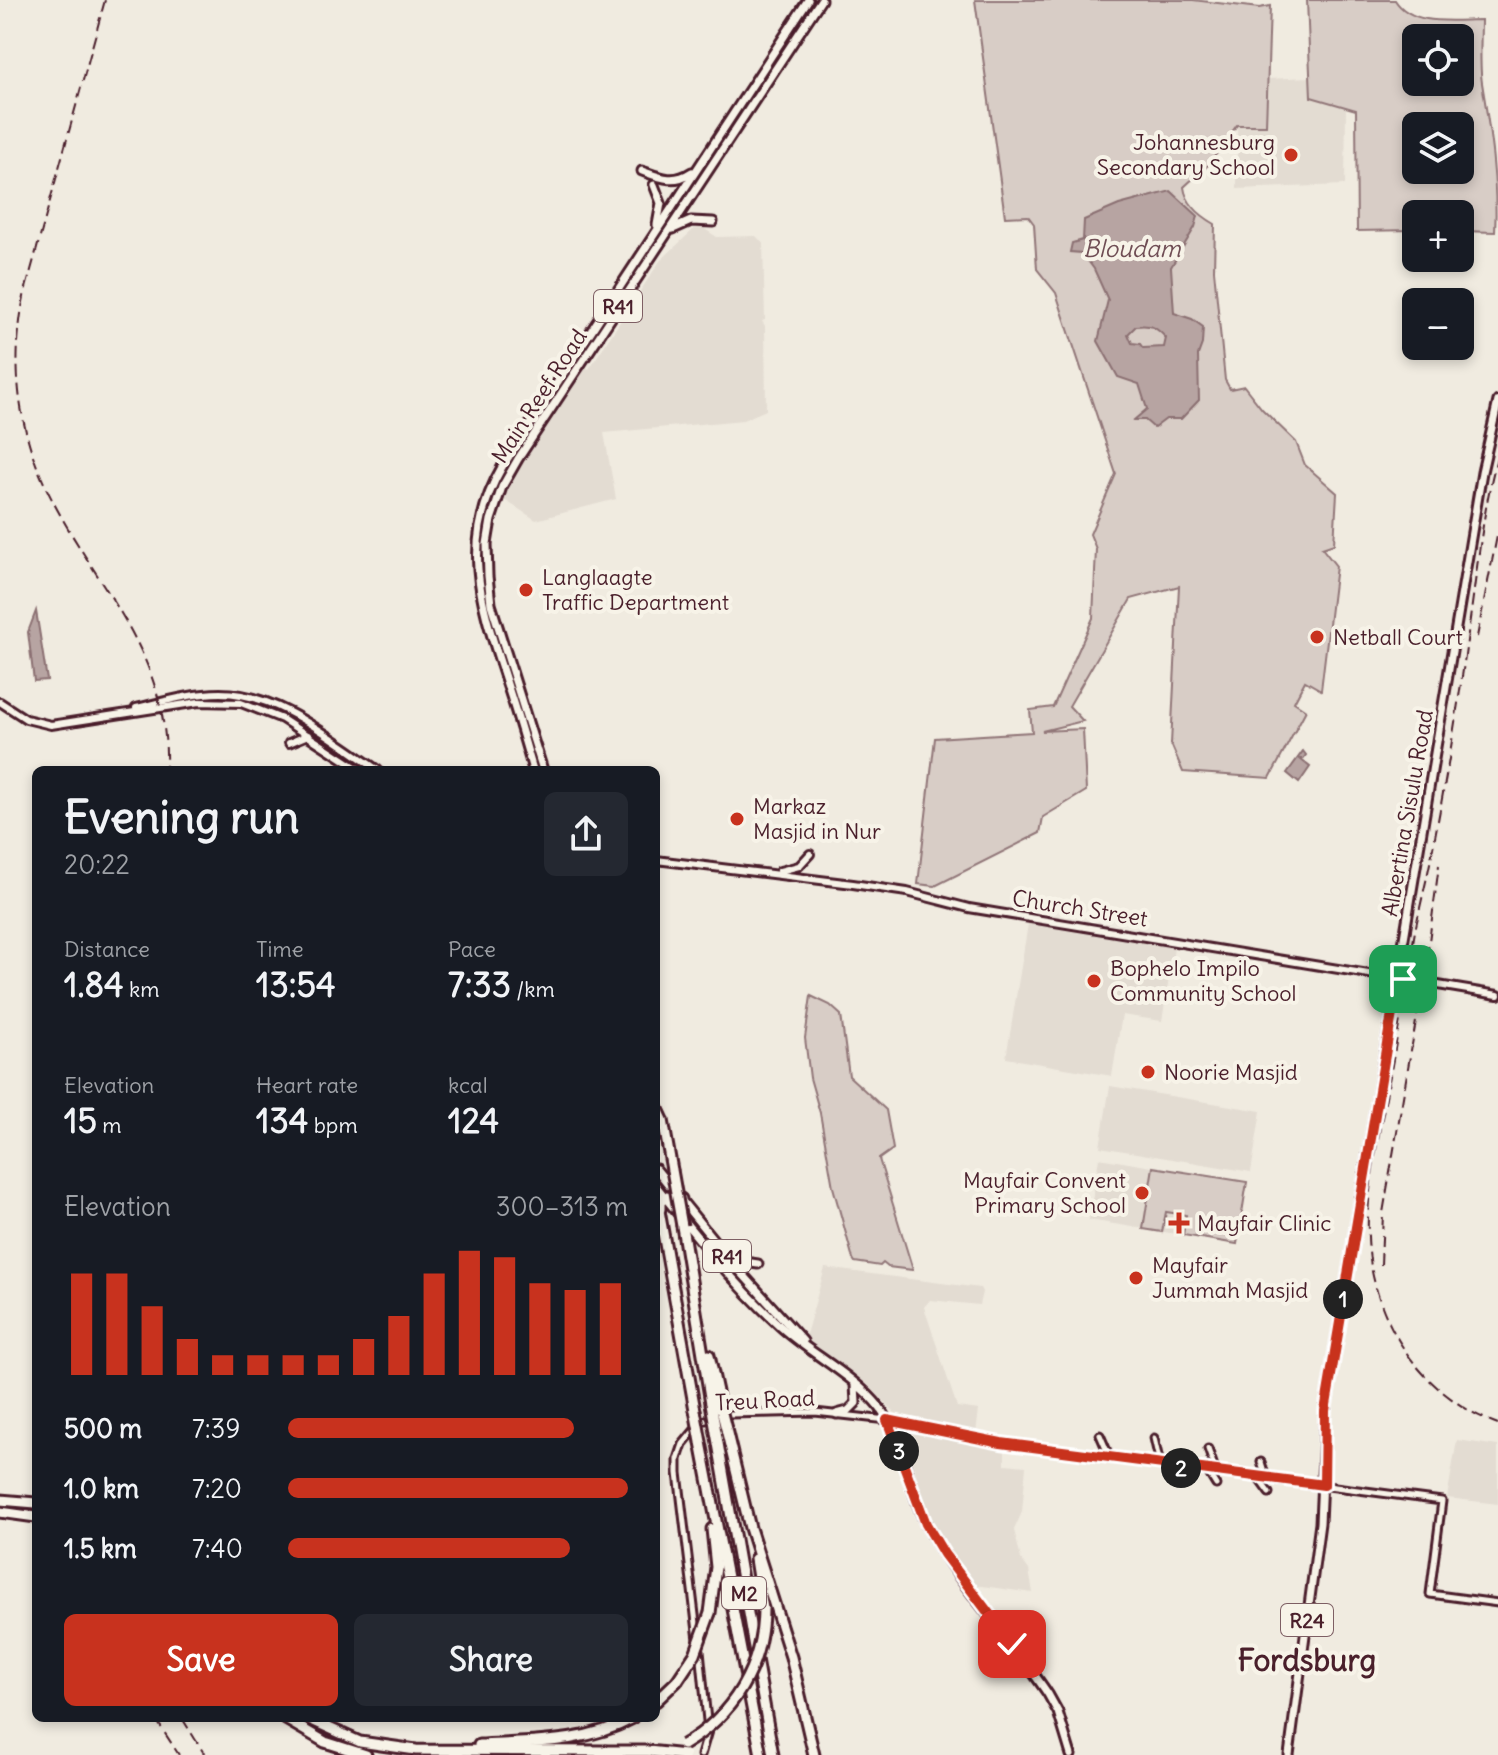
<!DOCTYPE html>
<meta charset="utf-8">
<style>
:root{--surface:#171b24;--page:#242831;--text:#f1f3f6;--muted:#9ea1a6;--accent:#c8321e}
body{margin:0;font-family:Delius,sans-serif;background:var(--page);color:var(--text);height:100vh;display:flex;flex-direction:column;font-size:30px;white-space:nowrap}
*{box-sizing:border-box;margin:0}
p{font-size:26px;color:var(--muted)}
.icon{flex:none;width:44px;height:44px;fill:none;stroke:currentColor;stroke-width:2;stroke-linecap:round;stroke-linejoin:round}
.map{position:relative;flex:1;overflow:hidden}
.details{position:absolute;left:32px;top:766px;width:628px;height:956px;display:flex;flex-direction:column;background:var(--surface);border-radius:12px;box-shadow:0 4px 12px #0003}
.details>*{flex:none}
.fabs{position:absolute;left:1402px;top:24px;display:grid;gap:16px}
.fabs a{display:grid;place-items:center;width:72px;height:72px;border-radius:12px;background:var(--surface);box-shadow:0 4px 12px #0003;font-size:40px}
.pin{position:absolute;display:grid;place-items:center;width:68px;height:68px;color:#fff;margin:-34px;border-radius:16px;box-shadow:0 4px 12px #0006}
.km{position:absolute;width:40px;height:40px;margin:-20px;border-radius:50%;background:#222;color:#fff;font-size:22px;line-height:40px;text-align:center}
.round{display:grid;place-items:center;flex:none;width:84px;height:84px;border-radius:12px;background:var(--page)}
.summary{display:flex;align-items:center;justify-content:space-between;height:136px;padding:0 32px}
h1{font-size:44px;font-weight:800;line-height:60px}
.figures{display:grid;grid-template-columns:repeat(3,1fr);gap:12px;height:136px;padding:8px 32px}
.figures div{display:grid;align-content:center}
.figures b{font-size:34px;font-weight:800}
.figures small{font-size:22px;font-weight:400}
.figures p{font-size:22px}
.chart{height:224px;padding:16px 32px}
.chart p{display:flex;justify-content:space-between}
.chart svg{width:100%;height:144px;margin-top:8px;stroke:var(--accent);stroke-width:6}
.button{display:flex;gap:16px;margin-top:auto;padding:16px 32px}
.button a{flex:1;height:92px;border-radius:12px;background:var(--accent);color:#fff;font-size:32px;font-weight:800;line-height:92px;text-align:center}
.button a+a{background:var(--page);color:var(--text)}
ul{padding:0 32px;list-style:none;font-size:26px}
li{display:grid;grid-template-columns:128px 96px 1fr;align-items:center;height:60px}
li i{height:20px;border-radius:10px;background:var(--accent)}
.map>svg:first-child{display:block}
.built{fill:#e3dcd2}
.green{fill:#d8cdc6;stroke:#917678;stroke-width:2;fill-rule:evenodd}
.water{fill:#b7a4a2;stroke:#8b6f72;stroke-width:2;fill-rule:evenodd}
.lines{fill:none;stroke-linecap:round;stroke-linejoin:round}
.tertiary-casing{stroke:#4a1f2b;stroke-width:11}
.secondary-casing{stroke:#4a1f2b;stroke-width:12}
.primary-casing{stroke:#4a1f2b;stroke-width:13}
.motorway-casing{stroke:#4a1f2b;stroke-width:15}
.tertiary{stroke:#f7f3e8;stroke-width:5}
.secondary{stroke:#f7f3e8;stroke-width:6}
.primary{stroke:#f7f3e8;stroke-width:7}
.motorway{stroke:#f7f3e8;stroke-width:9}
.rail{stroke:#4a1f2b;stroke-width:2;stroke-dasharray:12 6;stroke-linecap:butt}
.secondary-bridge-casing{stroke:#4a1f2b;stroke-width:12;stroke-linecap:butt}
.motorway-bridge-casing{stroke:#4a1f2b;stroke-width:15;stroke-linecap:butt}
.secondary-bridge{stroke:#f7f3e8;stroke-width:6}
.motorway-bridge{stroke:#f7f3e8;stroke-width:9}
.route-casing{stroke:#fff;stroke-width:16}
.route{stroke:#c8321e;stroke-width:10}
.poi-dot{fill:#c8321e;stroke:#f7f3e8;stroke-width:3}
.labels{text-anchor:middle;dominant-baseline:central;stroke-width:8;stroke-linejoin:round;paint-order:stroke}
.shield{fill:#f7f3e8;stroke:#7e5f64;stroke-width:2}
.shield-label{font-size:20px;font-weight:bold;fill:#4a1f2b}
.poi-label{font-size:22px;fill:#4a1f2b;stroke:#f7f3e8;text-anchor:start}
.street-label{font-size:22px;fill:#4a1f2b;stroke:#f7f3e8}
.water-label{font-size:24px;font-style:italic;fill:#704e55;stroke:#f7f3e8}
.district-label{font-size:30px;font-weight:bold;fill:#4a1f2b;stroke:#f7f3e8}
</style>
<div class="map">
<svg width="1498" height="1755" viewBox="0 0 1498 1755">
<rect width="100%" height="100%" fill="#f0ebe0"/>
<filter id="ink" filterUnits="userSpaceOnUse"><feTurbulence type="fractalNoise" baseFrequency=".0125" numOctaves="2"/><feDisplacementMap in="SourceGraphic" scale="16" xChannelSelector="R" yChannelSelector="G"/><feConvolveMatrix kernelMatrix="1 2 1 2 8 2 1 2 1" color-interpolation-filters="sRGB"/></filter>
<g filter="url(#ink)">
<g class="built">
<polygon points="1310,77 1311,97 1346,107 1345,185 1237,189 1237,125 1266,125 1267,79"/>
<polygon points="703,228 717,237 756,236 763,243 765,320 762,321 765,326 766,410 743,420 604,433 616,499 536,520 503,499 515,474 560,406 585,367 589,369 660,261 694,229"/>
<polygon points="1028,924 1174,948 1162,1021 1122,1015 1112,1076 1006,1058"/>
<polygon points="1110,1086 1261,1111 1251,1172 1100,1147"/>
<polygon points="1099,1158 1193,1174 1183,1235 1089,1220"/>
<polygon points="825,1268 980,1288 982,1292 979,1305 930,1300 924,1307 957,1407 979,1410 976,1433 895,1413 868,1385 805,1338"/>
<polygon points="905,1430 950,1436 1005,1448 1005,1464 1026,1466 1022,1512 1014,1530 1021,1559 1029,1570 1033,1593 975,1585 940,1538 927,1510 901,1437"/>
<polygon points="1457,1440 1498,1446 1498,1504 1447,1498"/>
</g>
<g class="green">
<path d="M975 0H1193L1259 8 1270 6 1266 125H1237L1209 164 1184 187C1186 204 1201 216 1215 224L1214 270 1225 380 1230 389 1244 386 1262 409 1296 442 1305 465 1337 493 1334 544 1322 548 1336 566 1321 690 1305 681 1294 702 1306 710 1270 778 1183 772 1171 744 1179 586 1131 599 1069 706 1083 721 1042 731 1083 729 1086 791 1043 817 1040 833 935 886 918 884 935 738 1032 732 1030 710 1053 707 1093 618 1096 549 1090 534 1116 474 1056 293 1037 269 1034 224 1028 216 1005 217Z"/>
<path d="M1307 0H1395C1412 27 1454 20 1481 20 1481 41 1479 63 1482 83 1490 131 1498 183 1495 232L1460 231V214H1416V230L1357 231 1356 110 1311 97ZM1416 38H1460V82H1416ZM1416 126H1460V170H1416Z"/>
<polygon points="811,996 830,1005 841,1015 849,1076 886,1110 893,1149 879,1159 913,1270 888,1267 883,1263 880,1266 855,1262 853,1259 833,1187 820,1113 810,1078 805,1038"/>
<polygon points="1153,1167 1247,1182 1237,1244 1183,1235 1186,1215 1166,1212 1162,1232 1143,1229"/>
</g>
<g class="water">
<path d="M1171 191 1198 216 1195 227 1171 267 1174 313 1192 319 1203 327 1202 344 1198 355 1199 400 1181 419H1166L1154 428 1145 420H1134L1147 409 1139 384 1118 377 1098 341 1108 300 1094 269 1082 253 1070 252 1072 243 1083 240 1084 220 1119 205ZM1136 326C1151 324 1156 327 1166 338L1164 347 1143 348 1140 344 1132 343 1128 334Z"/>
<polygon points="36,611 47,680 34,681 28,632"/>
<polygon points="1303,751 1306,755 1303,759 1300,759 1310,767 1299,783 1287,773"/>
</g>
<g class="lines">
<defs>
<g id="tertiary">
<polyline points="1100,1435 1110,1458"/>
<polyline points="1154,1438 1160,1464"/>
<polyline points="1208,1449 1216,1472"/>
<polyline points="1261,1462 1266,1478"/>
<polyline points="1208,1472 1216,1485"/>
<polyline points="1258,1478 1269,1493"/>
<polyline points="698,1640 678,1473 678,1459 683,1444 702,1421 729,1414 815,1412 887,1420 1001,1443 1442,1501 1430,1594 1498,1603"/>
<polyline points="700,1650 708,1731 701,1755"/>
</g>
<g id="secondary">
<polyline points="0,702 26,719 51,725 199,702 241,703 282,719 360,770"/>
<path d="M136 708C162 702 192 693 220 693 279 693 331 739 378 770"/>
<polyline points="289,743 308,735"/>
<polyline points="656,860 853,884 907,892 969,908 1399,979"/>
<polyline points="780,871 799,866 810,854"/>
<polyline points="1426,983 1498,995"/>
</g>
<g id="primary">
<path d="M642 171C661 178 674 184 692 172"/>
<polyline points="654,185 661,203 657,225"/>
<polyline points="673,229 691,221 713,222"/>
<path d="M533 770C525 742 517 714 508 687 483 609 457 545 502 467L808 0"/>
<polyline points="543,770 491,604 488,576 487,544 491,520 502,487 518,459 821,0"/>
<polyline points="656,1169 729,1259 803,1341"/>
<path d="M656 1186C695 1235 735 1285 781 1327 812 1355 854 1375 880 1408 904 1440 908 1491 927 1526 960 1587 1010 1637 1048 1694L1058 1712 1071 1755"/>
<polyline points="731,1260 758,1264"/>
<polyline points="837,1414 848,1411 856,1403 855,1385"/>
<polyline points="1289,1755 1320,1523 1325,1411 1482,472 1498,401"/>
</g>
<g id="motorway">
<polyline points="656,1105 663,1120 672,1170"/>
<polyline points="656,1194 695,1410"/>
<polyline points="660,1209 660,1202 666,1197 681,1199"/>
<polyline points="682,1226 711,1403"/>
<polyline points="709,1355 719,1401"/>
<polyline points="726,1429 750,1528 791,1657 814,1755"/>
<polyline points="716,1432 773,1755"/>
<polyline points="701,1442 761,1755"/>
<polyline points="0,1500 36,1503"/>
<polyline points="0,1512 36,1517"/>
<polyline points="755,1559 763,1609"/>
<polyline points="710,1613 716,1567 712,1529"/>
<polyline points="656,1701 677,1681"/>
<polyline points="284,1718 325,1742 366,1755"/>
<polyline points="307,1718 360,1742 416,1750 605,1751"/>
<path d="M479 1745C532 1742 585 1744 633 1718"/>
</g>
</defs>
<use href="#tertiary" class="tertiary-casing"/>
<use href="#secondary" class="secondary-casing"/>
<use href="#primary" class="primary-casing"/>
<use href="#motorway" class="motorway-casing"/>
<use href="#tertiary" class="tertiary"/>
<use href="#secondary" class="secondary"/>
<use href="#primary" class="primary"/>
<use href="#motorway" class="motorway"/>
<g class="rail">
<path d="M105 0 25 292C11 357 16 422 44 483 91 585 170 647 166 770"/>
<path d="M1498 454C1482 512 1477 573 1468 633 1459 703 1447 773 1434 842 1429 872 1421 901 1415 931 1406 983 1398 1035 1388 1086 1378 1143 1362 1203 1370 1260 1381 1334 1428 1398 1498 1424"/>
<polyline points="1477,637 1498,531"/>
<polyline points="1427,957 1439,865"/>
<polyline points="1412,1013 1424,947"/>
<polyline points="1381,1265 1383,1213 1419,1004"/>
<polyline points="155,1718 179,1755"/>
<polyline points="182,1718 205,1755"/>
</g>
<defs>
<polyline id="secondary-bridge" points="1403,979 1426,983"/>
<g id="motorway-bridge">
<polyline points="672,1170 682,1226"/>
<polyline points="719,1401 726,1429"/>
<polyline points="711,1403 716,1432"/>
<polyline points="695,1410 701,1442"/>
<polyline points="677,1681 695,1654 710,1613"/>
<path d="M683 1745C733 1716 763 1666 763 1609"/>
<polyline points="605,1751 648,1751 685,1755"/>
</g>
</defs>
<use href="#secondary-bridge" class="secondary-bridge-casing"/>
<use href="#motorway-bridge" class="motorway-bridge-casing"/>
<use href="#secondary-bridge" class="secondary-bridge"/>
<use href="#motorway-bridge" class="motorway-bridge"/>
</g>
</g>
<g class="lines" filter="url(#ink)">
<defs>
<polyline id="route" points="1012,1644 944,1554 926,1524 887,1420 1001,1443 1324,1485 1325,1411 1398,978 1403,979"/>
</defs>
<use href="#route" class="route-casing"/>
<use href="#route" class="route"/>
</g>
<g class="poi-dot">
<circle cx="1291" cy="155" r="8"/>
<circle cx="526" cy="590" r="8"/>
<circle cx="1317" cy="637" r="8"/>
<circle cx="737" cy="819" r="8"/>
<circle cx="1094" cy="981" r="8"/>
<circle cx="1148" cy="1072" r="8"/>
<circle cx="1142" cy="1193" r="8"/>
<path d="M1175 1211h8v8h8v8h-8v8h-8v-8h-8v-8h8z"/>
<circle cx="1136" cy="1278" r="8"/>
</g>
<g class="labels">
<g class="shield">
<rect x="594" y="290" width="48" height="32" rx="6"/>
<rect x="703" y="1240" width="48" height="32" rx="6"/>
<rect x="722" y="1577" width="44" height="32" rx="6"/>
<rect x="1281" y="1604" width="52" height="32" rx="6"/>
</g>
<g class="shield-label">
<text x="618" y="306">R41</text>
<text x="727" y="1256">R41</text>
<text x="744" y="1593">M2</text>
<text x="1307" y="1620">R24</text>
</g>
<g class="poi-label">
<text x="1275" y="142" text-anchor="end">Johannesburg<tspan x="1275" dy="25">Secondary School</tspan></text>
<text x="542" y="577">Langlaagte<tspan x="542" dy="25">Traffic Department</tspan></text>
<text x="1333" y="637">Netball Court</text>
<text x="753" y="806">Markaz<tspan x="753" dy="25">Masjid in Nur</tspan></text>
<text x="1110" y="968">Bophelo Impilo<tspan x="1110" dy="25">Community School</tspan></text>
<text x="1164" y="1072">Noorie Masjid</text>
<text x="1126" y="1180" text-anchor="end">Mayfair Convent<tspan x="1126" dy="25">Primary School</tspan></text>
<text x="1197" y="1223">Mayfair Clinic</text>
<text x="1152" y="1265">Mayfair<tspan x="1152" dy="25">Jummah Masjid</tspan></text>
</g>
<g class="street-label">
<text transform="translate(539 396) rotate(-57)">Main Reef Road</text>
<text transform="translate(1407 813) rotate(-80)">Albertina Sisulu Road</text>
<text transform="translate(1080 908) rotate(9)">Church Street</text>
<text transform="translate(765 1400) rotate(-3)">Treu Road</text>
</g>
<g class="water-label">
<text x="1132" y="248">Bloudam</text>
</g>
<g class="district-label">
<text x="1307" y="1660">Fordsburg</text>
</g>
</g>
</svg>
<div class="fabs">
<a><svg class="icon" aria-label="locate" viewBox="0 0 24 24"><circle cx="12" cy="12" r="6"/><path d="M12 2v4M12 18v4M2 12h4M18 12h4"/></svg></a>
<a><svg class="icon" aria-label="layers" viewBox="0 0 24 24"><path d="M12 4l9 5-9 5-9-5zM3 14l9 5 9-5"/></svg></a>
<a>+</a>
<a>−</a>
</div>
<div class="pin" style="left:1403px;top:979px;background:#1e9e55"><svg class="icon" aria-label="arrive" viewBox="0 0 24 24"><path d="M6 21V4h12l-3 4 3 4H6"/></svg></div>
<div class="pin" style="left:1012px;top:1644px;background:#d93025"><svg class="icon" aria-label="check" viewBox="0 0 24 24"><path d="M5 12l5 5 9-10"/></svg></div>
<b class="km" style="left:1343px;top:1299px">1</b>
<b class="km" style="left:1181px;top:1468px">2</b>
<b class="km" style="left:899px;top:1451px">3</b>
<section class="details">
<div class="summary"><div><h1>Evening run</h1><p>20:22</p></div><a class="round"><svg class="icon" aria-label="share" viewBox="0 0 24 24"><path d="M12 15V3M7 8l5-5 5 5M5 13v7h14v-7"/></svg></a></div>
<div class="figures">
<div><p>Distance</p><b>1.84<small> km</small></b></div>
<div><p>Time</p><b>13:54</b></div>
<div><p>Pace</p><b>7:33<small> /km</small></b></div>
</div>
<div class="figures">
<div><p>Elevation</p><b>15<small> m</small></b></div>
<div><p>Heart rate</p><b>134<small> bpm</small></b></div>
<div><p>kcal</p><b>124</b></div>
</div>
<div class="chart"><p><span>Elevation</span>300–313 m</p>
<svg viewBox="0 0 160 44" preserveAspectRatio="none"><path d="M5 44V13M15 44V13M25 44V23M35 44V33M45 44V38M55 44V38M65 44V38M75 44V38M85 44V33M95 44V26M105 44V13M115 44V6M125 44V8M135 44V16M145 44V18M155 44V16"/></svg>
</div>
<ul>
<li><b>500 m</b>7:39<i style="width:84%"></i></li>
<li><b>1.0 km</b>7:20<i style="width:100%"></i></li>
<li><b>1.5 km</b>7:40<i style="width:83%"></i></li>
</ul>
<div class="button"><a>Save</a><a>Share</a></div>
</section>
</div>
